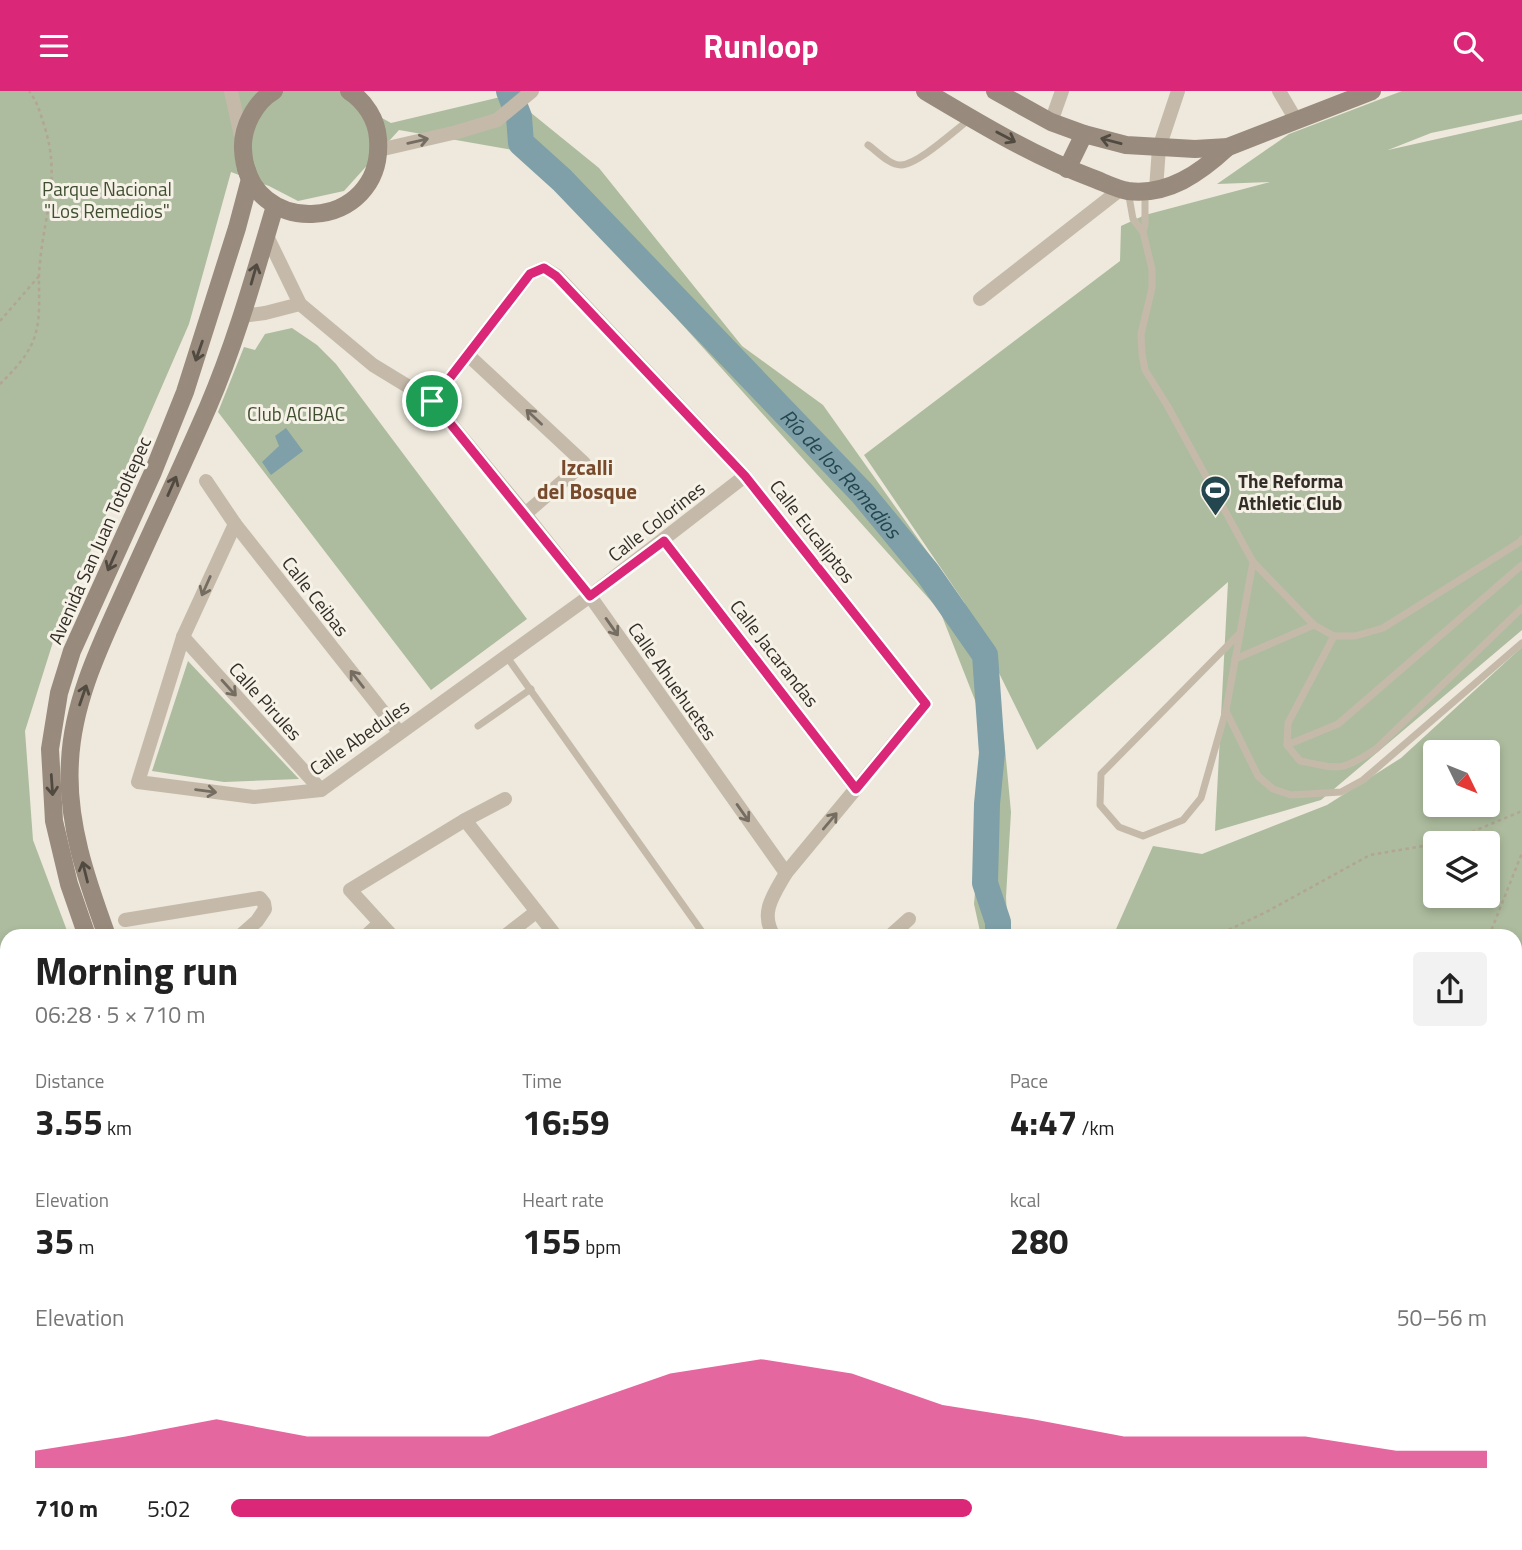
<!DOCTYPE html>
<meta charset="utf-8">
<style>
:root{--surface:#fff;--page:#f2f2f2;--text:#222;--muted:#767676;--accent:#db2777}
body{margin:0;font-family:"Titillium Web",sans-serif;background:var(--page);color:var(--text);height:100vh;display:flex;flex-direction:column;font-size:26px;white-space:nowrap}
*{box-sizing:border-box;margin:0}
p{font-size:23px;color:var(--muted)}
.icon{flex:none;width:38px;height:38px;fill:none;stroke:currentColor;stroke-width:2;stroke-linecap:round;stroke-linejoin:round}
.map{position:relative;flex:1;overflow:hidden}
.panel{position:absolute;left:0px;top:838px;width:1522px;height:621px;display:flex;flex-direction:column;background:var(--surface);border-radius:21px 21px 0 0;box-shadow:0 4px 10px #0003}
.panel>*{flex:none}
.needle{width:46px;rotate:133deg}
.controls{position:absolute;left:1423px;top:649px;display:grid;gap:14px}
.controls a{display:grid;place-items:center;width:77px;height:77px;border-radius:7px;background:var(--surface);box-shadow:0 4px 10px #0003;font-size:35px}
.pin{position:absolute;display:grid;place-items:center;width:60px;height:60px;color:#fff;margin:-30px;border:4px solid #fff;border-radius:50%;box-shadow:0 2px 7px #0007}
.round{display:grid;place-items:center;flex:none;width:74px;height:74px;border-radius:7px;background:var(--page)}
.overview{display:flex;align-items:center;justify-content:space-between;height:119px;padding:0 35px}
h1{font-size:38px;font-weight:700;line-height:52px}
.stats{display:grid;grid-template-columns:repeat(3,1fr);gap:10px;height:119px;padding:7px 35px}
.stats div{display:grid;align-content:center}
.stats b{font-size:35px;font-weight:700}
.stats small{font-size:19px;font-weight:400}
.stats p{font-size:19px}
.chart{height:196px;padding:14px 35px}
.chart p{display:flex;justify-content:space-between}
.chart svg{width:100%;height:126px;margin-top:7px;fill:var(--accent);opacity:.7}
ul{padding:0 35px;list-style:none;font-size:23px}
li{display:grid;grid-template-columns:112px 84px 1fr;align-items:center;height:52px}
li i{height:18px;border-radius:9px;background:var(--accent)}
header{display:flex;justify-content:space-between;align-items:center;height:91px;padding:0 35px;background:var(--accent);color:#fff;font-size:32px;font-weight:700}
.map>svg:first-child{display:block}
.green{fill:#adbc9e;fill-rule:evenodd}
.water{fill:#7fa0a8}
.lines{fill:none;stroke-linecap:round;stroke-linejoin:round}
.river{stroke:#7fa0a8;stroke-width:26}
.path{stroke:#b1a594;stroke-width:2.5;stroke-dasharray:3.5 3.5;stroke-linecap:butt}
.lane{stroke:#c5baaa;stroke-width:7}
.street{stroke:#c5baaa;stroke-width:14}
.secondary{stroke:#988a7c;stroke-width:18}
.oneway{stroke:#514a41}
.oneway2{stroke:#756d62}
.route-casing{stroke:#fff;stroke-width:14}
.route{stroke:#db2777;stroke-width:9}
.labels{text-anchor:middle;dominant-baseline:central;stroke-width:6;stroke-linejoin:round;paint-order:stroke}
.park-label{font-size:19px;fill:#3e4e2f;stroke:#f7f2e8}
.poi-label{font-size:19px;font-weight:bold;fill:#332e28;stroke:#f7f2e8;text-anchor:start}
.street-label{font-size:19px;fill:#332e28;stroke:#f7f2e8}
.neighbourhood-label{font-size:21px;font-weight:bold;fill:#784a2c;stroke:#f7f2e8}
.water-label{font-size:21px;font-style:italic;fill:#23464f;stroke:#f7f2e8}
</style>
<header><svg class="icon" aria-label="menu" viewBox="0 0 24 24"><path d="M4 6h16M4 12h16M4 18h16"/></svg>Runloop<svg class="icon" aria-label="search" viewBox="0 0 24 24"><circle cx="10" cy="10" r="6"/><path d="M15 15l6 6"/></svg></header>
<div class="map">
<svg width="1522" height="1459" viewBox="0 0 1522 1459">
<rect width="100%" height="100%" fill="#eee9dc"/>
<g class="green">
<polygon points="0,0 346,0 344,6 391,32 509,4 599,77 742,255 823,314 931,466 992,573 1004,647 1011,721 1006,806 1008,845 981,845 974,813 979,755 980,622 940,520 598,140 513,59 399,39 344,100 298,110 269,95 231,81 189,233 58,535 25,640 33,749 69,845 7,845 7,1452 64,1453 60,1459 0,1459"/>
<polygon points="1402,0 1522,0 1522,23 1431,42 1388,59 1522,29 1522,539 1321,709 1215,740 1228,491 1037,659 964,511 864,364 1120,170 1121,135 1145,124 1270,91 1217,93 1289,43"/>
<polygon points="292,237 317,254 336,273 527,528 431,599 218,321 244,256 255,259 265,243"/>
<path d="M1522 556V1459H1378L1358 1453 1516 1452V845H1113L1153 755 1202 763 1327 714 1401 667ZM1435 662H1488V714H1435ZM1435 752H1488V805H1435Z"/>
<polygon points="188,570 299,688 224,691 152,680"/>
</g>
<polygon class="water" points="286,337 303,360 271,384 262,371 279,355 275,345"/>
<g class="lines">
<g class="river">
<path id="s1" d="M509 0 519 26 521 52 562 89 862 402 927 481 985 564 992 662 987 713 985 792 998 831V845"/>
<polyline points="999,1452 1005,1459"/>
</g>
<g class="path">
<polyline points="0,230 40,184"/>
<path d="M0 293C15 278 31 262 36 241 42 218 37 194 40 171 45 120 61 85 44 34 40 21 37 10 29 0"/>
<polyline points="1439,752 1448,751 1522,720"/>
<polyline points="1216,845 1268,820 1370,764 1435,753"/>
<polyline points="1489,845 1522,762"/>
<polyline points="1516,1095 1522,1092"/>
<polyline points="1516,1278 1522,1283"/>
<polyline points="0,1296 4,1330 0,1338"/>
<polyline points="1455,1452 1478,1459"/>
</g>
<g class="lane">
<path d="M868 54C877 60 889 74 901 74 919 73 955 39 970 28"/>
<polyline points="1128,100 1133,128 1143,141"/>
<polyline points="1145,101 1145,133 1143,141 1152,178 1152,197 1141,243 1142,263 1145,279 1167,314 1253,471 1226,619 1201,707 1183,729 1143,745 1119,736 1100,714 1101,683 1239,543"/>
<polyline points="1253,471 1314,534 1334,545 1355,545 1383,537 1520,451 1522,448"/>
<path d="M1334 545 1288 632 1287 654 1300 670C1340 678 1341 681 1376 658L1522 517"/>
<polyline points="507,566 705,845"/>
<polyline points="1235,568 1314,534"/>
<polyline points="1226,620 1258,685 1273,698 1291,704 1341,701 1363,689 1522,552"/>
<polyline points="478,635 531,598"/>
<polyline points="1287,654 1338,633 1522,474"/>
<polyline points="1139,1452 1140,1459"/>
</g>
<g class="street">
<polyline points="231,0 242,50"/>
<polyline points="1279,0 1296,29"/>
<polyline points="1051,31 1062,0"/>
<polyline points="379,59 457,41 497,29 532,0"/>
<polyline points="1156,98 1159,57 1178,0"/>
<polyline points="266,143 300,213 373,274 432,310 525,423 590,505 786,782"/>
<polyline points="980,208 1121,98"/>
<polyline points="242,225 265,222 300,213"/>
<polyline points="468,264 584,372 525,423"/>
<path d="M432 310 530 183 544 177 557 185 745 385 926 613 786 782C774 803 759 822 774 845"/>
<polyline points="206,390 235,433 399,641"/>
<polyline points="235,433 183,546 138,691 254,706 321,699 590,505 745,385"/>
<polyline points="664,450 856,698"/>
<polyline points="183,546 321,699"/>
<polyline points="465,729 556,845"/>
<polyline points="125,829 260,807 264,812 265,818 257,830 240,845"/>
<polyline points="366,845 379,833"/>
<polyline points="392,845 350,799 465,729 505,708"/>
<polyline points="505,845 536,821"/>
<polyline points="890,845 909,828"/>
<polyline points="176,1452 183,1459"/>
<polyline points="278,1452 285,1459"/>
<polyline points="381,1452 388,1459"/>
<polyline points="486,1452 492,1459"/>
<polyline points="525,1452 531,1459"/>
<polyline points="628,1452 635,1459"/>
</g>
<g class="secondary">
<path d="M274 0C255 11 242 36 243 58 247 150 385 142 378 48 377 29 365 10 349 0"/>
<path d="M925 0C979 32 1033 65 1092 87 1103 91 1116 98 1128 100 1168 105 1200 82 1228 56"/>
<polyline points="995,0 1051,31 1084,43 1126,54 1195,58 1228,56 1372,0"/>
<polyline points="1067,78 1084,43"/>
<polyline points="87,845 69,793 54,730 50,658 59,602 72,560 153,381 185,301 237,137 250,88 246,77"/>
<path d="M107 845C87 790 66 731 70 670 73 608 102 551 127 495 154 435 182 376 208 316 236 251 255 182 275 115"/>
<polyline points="0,1387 7,1386"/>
<polyline points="0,1428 7,1432"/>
<polyline points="30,1452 33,1459"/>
<polyline points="1148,1452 1180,1459"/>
<polyline points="1316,1452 1337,1459"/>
<polyline points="67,1459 71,1452"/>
<polyline points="98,1459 102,1452"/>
<polyline points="136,1459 138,1452"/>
<polyline points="655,1459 693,1452"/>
<polyline points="921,1459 962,1452"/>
</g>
</g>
<defs><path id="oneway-shaft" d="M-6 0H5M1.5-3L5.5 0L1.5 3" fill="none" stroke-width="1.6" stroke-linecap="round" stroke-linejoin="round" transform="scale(1.75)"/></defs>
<g class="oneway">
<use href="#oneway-shaft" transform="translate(1006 46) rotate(28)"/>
<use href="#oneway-shaft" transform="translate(1111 50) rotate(-165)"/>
<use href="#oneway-shaft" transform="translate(254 183) rotate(-74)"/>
<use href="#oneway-shaft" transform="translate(199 260) rotate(109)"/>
<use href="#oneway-shaft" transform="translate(172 395) rotate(-66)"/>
<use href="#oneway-shaft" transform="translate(112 470) rotate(114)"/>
<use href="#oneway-shaft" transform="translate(83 604) rotate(-71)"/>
<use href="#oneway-shaft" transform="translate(52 694) rotate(86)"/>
<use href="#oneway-shaft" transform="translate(85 781) rotate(-104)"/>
</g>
<g class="oneway2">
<use href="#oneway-shaft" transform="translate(418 50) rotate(-13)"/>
<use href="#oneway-shaft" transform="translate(534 326) rotate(-137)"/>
<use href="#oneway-shaft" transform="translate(206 495) rotate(114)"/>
<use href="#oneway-shaft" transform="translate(612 536) rotate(55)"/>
<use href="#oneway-shaft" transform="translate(357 588) rotate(-128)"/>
<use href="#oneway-shaft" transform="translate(229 597) rotate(48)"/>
<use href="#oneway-shaft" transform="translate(206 700) rotate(7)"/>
<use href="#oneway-shaft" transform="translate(743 722) rotate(55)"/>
<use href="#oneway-shaft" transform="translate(830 730) rotate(-50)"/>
</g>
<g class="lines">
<defs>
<polygon id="route" points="544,177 556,185 745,385 926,613 856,698 664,450 590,505 432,310 530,183"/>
</defs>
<use href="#route" class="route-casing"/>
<use href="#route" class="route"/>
</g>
<defs>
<symbol id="stadium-pin" viewBox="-11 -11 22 30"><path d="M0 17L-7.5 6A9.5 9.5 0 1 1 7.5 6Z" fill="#23464f" stroke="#f7f2e8"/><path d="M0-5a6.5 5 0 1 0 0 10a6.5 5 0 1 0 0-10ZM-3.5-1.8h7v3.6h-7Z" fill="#fff"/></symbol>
</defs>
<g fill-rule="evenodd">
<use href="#stadium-pin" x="1198" y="382" width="35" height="47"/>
</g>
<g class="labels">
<g class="park-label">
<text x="107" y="97">Parque Nacional<tspan x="107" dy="22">"Los Remedios"</tspan></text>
<text x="296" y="322">Club ACIBAC</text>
</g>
<g class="poi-label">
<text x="1238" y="389">The Reforma<tspan x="1238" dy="22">Athletic Club</tspan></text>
</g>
<g class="street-label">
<text transform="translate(656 430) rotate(-38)">Calle Colorines</text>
<text transform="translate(813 440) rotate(52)">Calle Eucaliptos</text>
<text transform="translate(99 449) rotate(-66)">Avenida San Juan Totoltepec</text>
<text transform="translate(316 505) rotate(52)">Calle Ceibas</text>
<text transform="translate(775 562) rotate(52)">Calle Jacarandas</text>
<text transform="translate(673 590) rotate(55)">Calle Ahuehuetes</text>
<text transform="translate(266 610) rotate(48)">Calle Pirules</text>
<text transform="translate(359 646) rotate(-35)">Calle Abedules</text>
</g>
<g class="neighbourhood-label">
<text x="587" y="376">Izcalli<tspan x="587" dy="24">del Bosque</tspan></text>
</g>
<g class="water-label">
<text stroke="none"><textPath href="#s1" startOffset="514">Río de los Remedios</textPath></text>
</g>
</g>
</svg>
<div class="controls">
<a><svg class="needle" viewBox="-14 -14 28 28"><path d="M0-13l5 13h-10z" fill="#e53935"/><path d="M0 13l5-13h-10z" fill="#767676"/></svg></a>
<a><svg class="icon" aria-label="layers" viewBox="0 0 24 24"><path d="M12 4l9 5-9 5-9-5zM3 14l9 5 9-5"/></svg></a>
</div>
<div class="pin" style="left:432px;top:310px;background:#1e9e55"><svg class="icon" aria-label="arrive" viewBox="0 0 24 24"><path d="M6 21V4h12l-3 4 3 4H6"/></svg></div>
<section class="panel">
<div class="overview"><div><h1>Morning run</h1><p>06:28 · 5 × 710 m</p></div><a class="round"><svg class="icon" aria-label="share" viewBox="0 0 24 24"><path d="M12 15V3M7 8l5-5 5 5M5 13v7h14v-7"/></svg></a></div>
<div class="stats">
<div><p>Distance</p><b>3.55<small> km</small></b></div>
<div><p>Time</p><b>16:59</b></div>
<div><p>Pace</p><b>4:47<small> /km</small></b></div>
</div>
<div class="stats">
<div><p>Elevation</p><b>35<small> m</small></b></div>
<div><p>Heart rate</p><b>155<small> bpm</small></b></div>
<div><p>kcal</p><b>280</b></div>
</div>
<div class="chart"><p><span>Elevation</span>50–56 m</p>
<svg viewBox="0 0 160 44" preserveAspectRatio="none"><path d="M0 44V38L10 33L20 27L30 33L40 33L50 33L60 22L70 11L80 6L90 11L100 22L110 27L120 33L130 33L140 33L150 38L160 38V44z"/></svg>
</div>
<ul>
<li><b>710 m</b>5:02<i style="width:59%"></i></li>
</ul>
</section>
</div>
